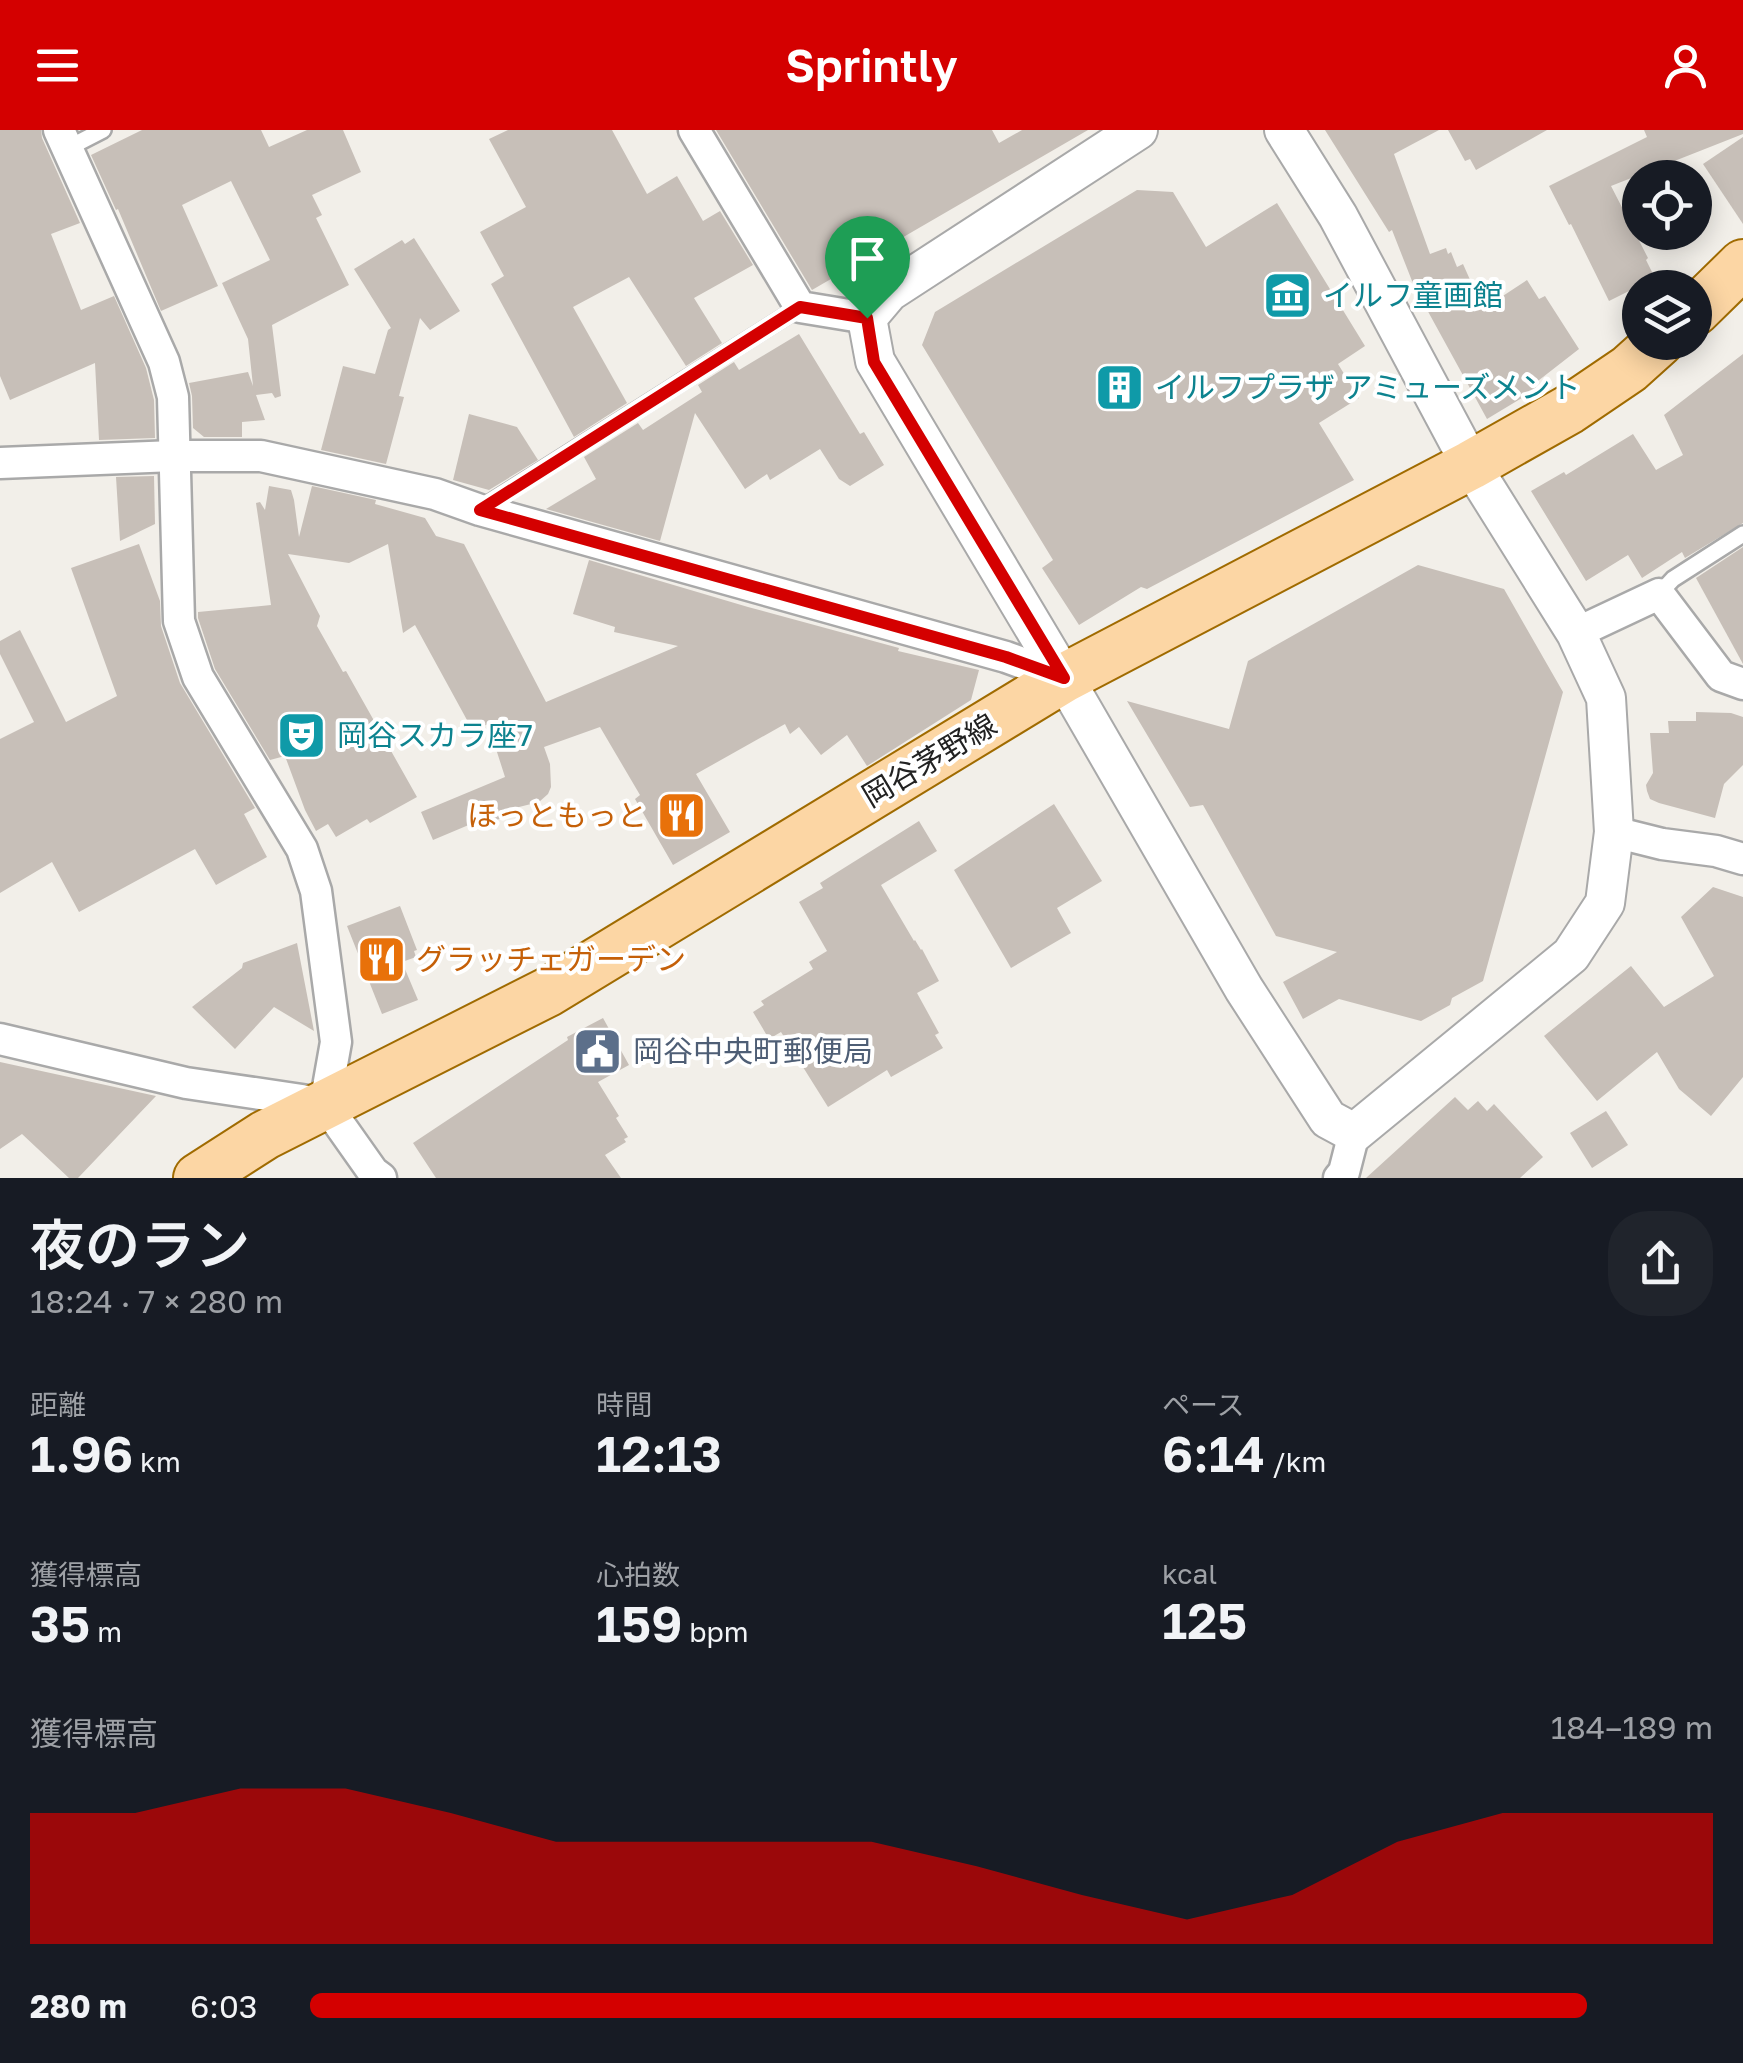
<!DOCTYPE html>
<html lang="ja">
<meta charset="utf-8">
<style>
:root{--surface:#171b24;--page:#20242c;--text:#f1f3f6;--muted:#9ea1a6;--accent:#d40000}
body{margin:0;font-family:"Golos Text","Noto Sans JP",sans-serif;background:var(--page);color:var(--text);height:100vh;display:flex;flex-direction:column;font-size:38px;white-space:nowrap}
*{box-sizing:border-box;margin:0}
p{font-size:32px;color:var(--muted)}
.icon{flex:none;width:55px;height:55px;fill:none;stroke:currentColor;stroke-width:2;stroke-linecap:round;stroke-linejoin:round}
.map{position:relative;height:1048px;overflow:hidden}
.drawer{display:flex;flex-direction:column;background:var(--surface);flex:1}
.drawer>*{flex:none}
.tools{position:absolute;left:1622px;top:30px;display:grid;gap:20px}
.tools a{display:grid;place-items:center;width:90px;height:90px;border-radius:50%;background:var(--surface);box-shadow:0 5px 25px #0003;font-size:50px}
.pin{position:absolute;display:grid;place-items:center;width:85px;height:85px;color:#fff;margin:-102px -42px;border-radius:50% 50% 50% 0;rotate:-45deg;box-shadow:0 0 10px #0007}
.pin .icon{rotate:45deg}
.round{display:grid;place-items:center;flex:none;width:105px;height:105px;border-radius:40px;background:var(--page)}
.summary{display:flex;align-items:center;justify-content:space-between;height:170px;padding:0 30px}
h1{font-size:55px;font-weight:600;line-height:75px}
.figures{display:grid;grid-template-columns:repeat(3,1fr);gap:15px;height:170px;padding:10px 30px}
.figures div{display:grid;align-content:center}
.figures b{font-size:50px;font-weight:600}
.figures small{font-size:28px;font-weight:400}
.figures p{font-size:28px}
.chart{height:280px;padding:20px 30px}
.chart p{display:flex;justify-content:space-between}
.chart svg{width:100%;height:180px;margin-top:10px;fill:var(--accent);opacity:.7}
ul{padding:0 30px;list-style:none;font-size:32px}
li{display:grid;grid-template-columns:160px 120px 1fr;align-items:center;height:75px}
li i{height:25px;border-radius:12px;background:var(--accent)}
header{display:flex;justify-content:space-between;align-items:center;height:130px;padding:0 30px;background:var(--accent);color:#fff;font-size:45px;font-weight:600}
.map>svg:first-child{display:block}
.building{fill:#c7bfb8}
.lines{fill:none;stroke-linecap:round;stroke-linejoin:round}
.service-casing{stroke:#a9a9a9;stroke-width:20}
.minor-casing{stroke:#a9a9a9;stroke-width:35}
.tertiary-casing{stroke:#a9a9a9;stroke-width:42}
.primary-casing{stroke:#a06b00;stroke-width:52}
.service{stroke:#fff;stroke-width:15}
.minor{stroke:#fff;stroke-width:30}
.tertiary{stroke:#fff;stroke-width:38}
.primary{stroke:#fcd6a4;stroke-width:48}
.route-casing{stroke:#fff;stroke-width:20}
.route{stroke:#d40000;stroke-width:12}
.labels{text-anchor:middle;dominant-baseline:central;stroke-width:8;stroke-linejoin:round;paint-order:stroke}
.culture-label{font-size:30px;fill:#0d838f;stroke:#fff;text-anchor:start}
.street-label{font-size:30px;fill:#222;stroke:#fff}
.food-label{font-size:30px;fill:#c56008;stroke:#fff;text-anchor:end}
.service-label{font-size:30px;fill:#4e5e75;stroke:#fff;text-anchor:start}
</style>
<header><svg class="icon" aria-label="menu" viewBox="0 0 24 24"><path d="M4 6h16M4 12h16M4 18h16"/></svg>Sprintly<svg class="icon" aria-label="person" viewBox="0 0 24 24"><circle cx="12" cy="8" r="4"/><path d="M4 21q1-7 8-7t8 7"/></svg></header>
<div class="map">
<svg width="1743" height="1048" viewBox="0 0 1743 1048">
<rect width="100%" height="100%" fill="#f2efe9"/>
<g class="building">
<polygon points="0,0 41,0 42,8 80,93 51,104 81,180 114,166 146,238 154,270 155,308 99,310 95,233 10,270 0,246"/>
<polygon points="142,0 261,0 269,17 307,0 343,0 361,42 312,65 322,85 316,88 349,155 272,195 281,266 275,268 272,263 256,265 265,290 242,292 242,307 204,307 193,298 192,266 189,253 248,242 253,256 248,209 222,153 270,130 231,51 182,75 218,156 161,181 118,79 116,80 91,25"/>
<polygon points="508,0 612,0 647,64 677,46 703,91 720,81 753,135 694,168 722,213 686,236 629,147 573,177 627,273 574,307 491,154 504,146 480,102 526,77 489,9"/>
<polygon points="716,0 992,0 999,13 1022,0 1088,0 812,160"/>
<polygon points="1325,0 1439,0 1394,24 1430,124 1446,118 1448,124 1451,122 1457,137 1463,134 1483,179 1527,150 1539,169 1545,166 1579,219 1534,254 1537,259 1487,289 1414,156 1392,100 1389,102"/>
<polygon points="1448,0 1547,0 1476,40 1470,29 1465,31"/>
<polygon points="1644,0 1743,0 1743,4 1611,56 1648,128 1646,130 1655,148 1609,171 1571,94 1569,95 1549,56 1647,7"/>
<polygon points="1743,7 1743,94 1703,34"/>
<polygon points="1137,60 1173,62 1206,117 1277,73 1365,216 1338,234 1359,268 1319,293 1354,350 1147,459 1141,457 1079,495 1042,438 1053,430 922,215 935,182"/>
<polygon points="414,108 460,181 430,200 420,188 399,266 404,267 386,334 321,320 343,236 375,244 388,200 391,198 354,139 402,110 405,114"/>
<polygon points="799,204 860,304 864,302 884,335 850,356 839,349 820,319 770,350 767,344 745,359 695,283 660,411 546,379 596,349 584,327 638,293 643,300 702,262 698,255 734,232 739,240"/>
<polygon points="1743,224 1743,393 1685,428 1682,422 1642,448 1628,425 1586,451 1531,361 1564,342 1566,345 1633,304 1656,340 1683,325 1664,285"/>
<polygon points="469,284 517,297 538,330 489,360 453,350"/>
<polygon points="154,346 155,394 120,411 116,347"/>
<polygon points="269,356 291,360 294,370 299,407 312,356 376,370 375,374 425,388 436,406 464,414 546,572 678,516 614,502 615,497 573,484 589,430 748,477 899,518 898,521 979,540 971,570 867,636 847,605 821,625 799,597 790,604 785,594 696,644 730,702 673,735 635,669 640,665 600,597 544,617 550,634 551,657 548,664 539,672 519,677 517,682 479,697 471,694 433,710 421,682 505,647 488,594 473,601 415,495 403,503 388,414 349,433 288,424 320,486 317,496 343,542 346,541 417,667 370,693 367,689 336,707 328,694 316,701 305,680 285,626 270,630 215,539 198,488 198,482 271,475 256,373 260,372 265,380"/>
<polygon points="139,414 160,471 161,496 180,553 255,678 244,684 267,727 216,755 195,719 79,782 52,732 0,763 0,609 34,592 0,524 0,511 20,500 66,592 117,566 71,438"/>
<polygon points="1743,417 1743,534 1696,448"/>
<polygon points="1418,435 1504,459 1563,562 1483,851 1452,868 1450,875 1421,891 1339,869 1303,889 1283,852 1337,822 1276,806 1203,675 1190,677 1127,571 1229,599 1248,531"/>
<polygon points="1696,582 1731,583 1743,587 1743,635 1724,654 1715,688 1659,673 1650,669 1647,661 1646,655 1653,643 1650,603 1669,603 1668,591 1696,591"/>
<polygon points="1054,674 1102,751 1057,778 1071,803 1011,838 954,740"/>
<polygon points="919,691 937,721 881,755 914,811 915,810 921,820 922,819 939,851 917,863 939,903 935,905 943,918 891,947 887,940 828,977 781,902 769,909 753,882 764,875 761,871 813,839 809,832 827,821 799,772 823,758 820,753"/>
<polygon points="1713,757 1743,767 1743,947 1711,986 1679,959 1657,922 1597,971 1544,906 1631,836 1664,877 1714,846 1681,787"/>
<polygon points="400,776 417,820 414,821 416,827 402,832 418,870 382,884 347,796"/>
<polygon points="297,813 314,901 274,877 235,919 192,877 242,838 243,833"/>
<polygon points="603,888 629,935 598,952 619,986 616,988 628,1007 624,1009 626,1012 605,1025 621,1048 436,1048 413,1013 568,910 567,907"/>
<polygon points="0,932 156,966 78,1048 69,1048 22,1004 0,1019"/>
<polygon points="1455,967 1468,980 1478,971 1487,981 1494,974 1543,1027 1520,1048 1366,1048"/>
<polygon points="1606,981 1628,1015 1592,1038 1570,1003"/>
</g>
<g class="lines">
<defs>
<g id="service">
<polyline points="68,18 103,0"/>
<polyline points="482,378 800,177"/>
<polyline points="1659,464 1673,449 1743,404"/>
</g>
<g id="minor">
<polyline points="59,0 164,232 173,267 179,491 198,547 302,719 316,761 336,912 325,974 373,1042 381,1048"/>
<polyline points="694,0 800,177 867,188"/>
<polyline points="0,333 174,326 261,326 435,364 480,380 1006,527 1064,548"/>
<polyline points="1576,503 1659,464 1721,546 1743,554"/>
<polyline points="1614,702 1662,714 1716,721 1743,729"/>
<polyline points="0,909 186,953 322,973"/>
<polyline points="1339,1048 1344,1042 1354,1003"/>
</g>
<polyline id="tertiary" points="1138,0 889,162 867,188 875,231 1064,548 1244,859 1328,989 1354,1003 1571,825 1605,773 1614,702 1606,568 1576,503 1471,335 1338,86 1284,0"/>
<g id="primary">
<polyline points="1695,181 1743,134"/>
<polyline points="198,1048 265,1005 548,862 1064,548 1471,335 1570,279 1629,239 1659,212"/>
</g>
</defs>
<use href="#service" class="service-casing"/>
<use href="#minor" class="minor-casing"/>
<use href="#tertiary" class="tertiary-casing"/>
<use href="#primary" class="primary-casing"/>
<use href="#service" class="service"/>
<use href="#minor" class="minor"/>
<use href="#tertiary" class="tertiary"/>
<use href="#primary" class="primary"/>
</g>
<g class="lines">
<defs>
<polygon id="route" points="800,177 867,188 874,232 1064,548 1006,527 480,380"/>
</defs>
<use href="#route" class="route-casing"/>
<use href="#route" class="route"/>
</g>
<defs>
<symbol id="museum-square" viewBox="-11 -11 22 22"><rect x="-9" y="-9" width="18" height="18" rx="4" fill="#0f9aa8" stroke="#fff"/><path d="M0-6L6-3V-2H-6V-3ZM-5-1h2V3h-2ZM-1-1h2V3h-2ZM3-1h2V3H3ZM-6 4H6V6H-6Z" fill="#fff"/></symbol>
<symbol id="building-square" viewBox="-11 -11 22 22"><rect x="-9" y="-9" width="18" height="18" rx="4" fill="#0f9aa8" stroke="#fff"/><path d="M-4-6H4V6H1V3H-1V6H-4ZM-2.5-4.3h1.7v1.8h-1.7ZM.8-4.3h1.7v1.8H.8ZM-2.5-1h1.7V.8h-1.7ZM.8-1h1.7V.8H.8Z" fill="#fff"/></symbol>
<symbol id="theatre-square" viewBox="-11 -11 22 22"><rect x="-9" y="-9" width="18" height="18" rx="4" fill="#0f9aa8" stroke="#fff"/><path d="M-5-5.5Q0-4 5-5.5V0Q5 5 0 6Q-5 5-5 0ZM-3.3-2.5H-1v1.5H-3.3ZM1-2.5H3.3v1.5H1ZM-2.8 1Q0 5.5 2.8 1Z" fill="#fff"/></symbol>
<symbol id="restaurant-square" viewBox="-11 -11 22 22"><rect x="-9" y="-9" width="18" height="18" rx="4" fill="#e8710a" stroke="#fff"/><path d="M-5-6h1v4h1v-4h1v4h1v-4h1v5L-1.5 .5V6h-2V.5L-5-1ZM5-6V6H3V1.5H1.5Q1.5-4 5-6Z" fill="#fff"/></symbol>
<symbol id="civic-square" viewBox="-11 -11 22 22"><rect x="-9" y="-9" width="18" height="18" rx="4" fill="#5c6f8a" stroke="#fff"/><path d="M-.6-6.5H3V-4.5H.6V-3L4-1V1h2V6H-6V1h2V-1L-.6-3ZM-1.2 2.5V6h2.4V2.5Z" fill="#fff"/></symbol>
</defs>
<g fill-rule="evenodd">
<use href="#museum-square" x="1260" y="138" width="55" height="55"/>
<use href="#building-square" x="1092" y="230" width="55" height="55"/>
<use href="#theatre-square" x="274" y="578" width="55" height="55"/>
<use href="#restaurant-square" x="654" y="658" width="55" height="55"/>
<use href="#restaurant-square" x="354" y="802" width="55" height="55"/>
<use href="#civic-square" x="570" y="894" width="55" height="55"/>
</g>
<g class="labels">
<g class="culture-label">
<text x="1323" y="165">イルフ童画館</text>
<text x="1155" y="257">イルフプラザ アミューズメント</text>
<text x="337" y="605">岡谷スカラ座7</text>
</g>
<g class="street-label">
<text transform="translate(929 630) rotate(-31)">岡谷茅野線</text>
</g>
<g class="food-label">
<text x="647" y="685">ほっともっと</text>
<text x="416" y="829" text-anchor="start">グラッチェガーデン</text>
</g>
<g class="service-label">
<text x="633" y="921">岡谷中央町郵便局</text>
</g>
</g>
</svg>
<div class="tools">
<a><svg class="icon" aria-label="locate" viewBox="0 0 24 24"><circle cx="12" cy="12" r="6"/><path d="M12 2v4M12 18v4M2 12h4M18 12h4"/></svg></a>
<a><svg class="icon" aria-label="layers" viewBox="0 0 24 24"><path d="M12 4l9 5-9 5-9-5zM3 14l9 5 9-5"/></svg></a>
</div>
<div class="pin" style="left:867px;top:188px;background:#1e9e55"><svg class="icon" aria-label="arrive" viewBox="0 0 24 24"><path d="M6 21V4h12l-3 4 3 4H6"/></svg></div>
</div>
<section class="drawer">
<div class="summary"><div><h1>夜のラン</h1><p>18:24 · 7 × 280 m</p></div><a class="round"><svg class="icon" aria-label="share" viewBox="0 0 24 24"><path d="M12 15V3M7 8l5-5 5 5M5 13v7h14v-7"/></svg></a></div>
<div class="figures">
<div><p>距離</p><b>1.96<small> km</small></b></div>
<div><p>時間</p><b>12:13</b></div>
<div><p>ペース</p><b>6:14<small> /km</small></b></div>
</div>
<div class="figures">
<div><p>獲得標高</p><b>35<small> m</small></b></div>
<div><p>心拍数</p><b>159<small> bpm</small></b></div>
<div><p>kcal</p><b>125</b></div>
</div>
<div class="chart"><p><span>獲得標高</span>184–189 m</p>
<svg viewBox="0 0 160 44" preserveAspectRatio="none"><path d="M0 44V12L10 12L20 6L30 6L40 12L50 19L60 19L70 19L80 19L90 25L100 32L110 38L120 32L130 19L140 12L150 12L160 12V44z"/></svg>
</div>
<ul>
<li><b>280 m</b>6:03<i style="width:91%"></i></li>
</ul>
</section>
